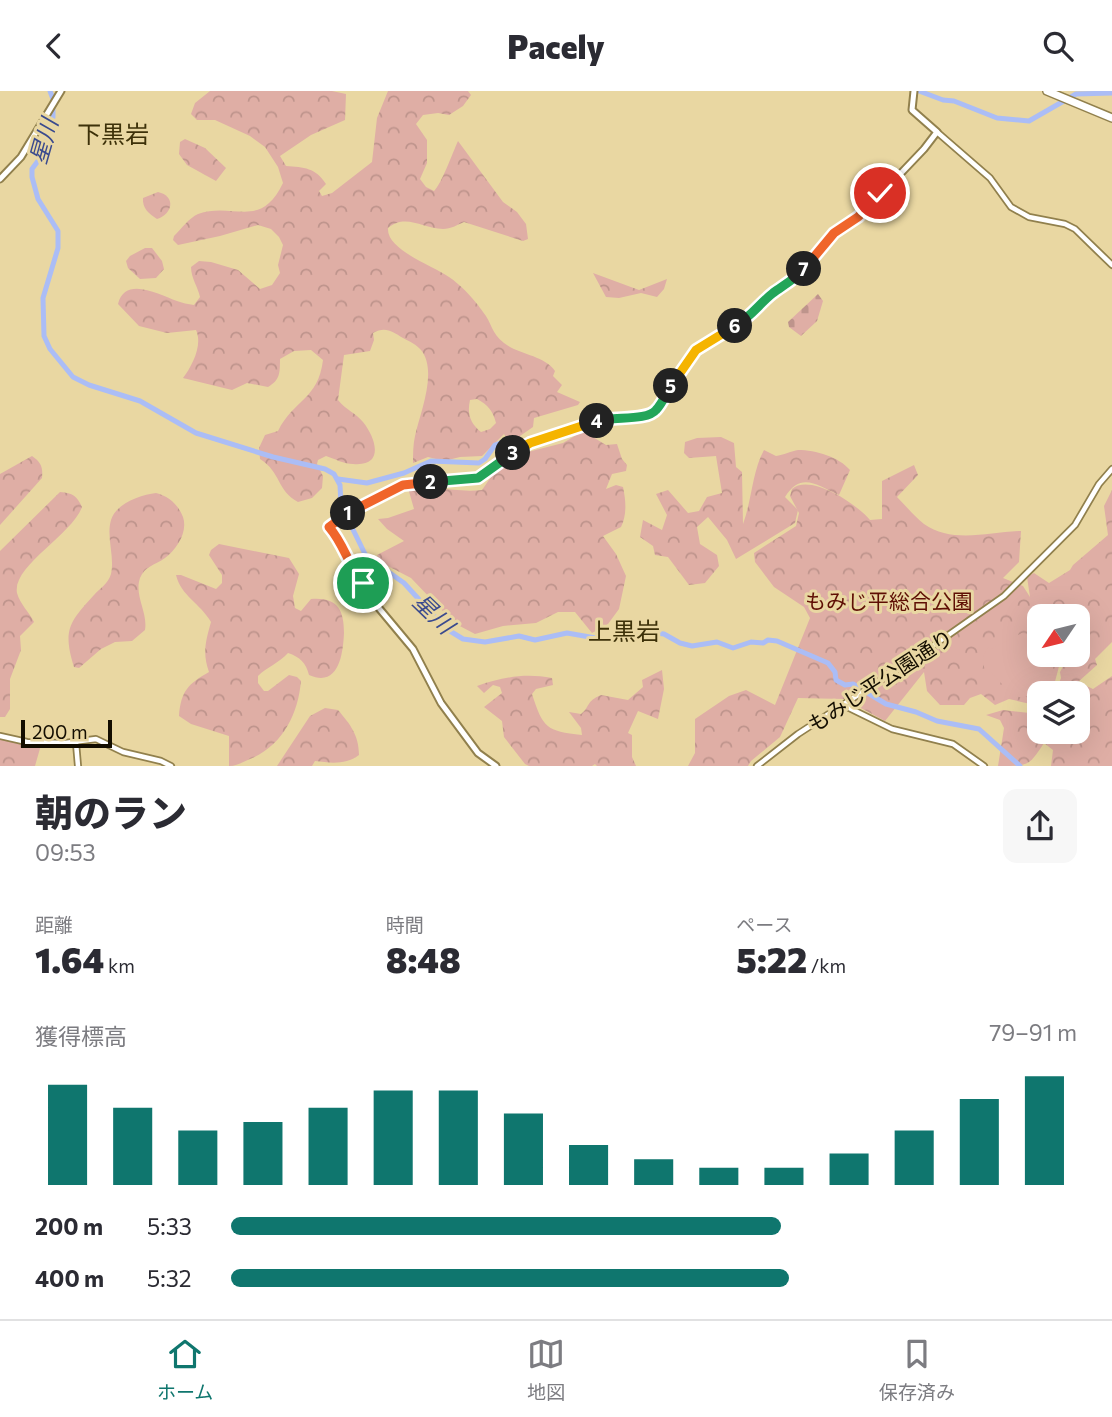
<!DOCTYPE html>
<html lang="ja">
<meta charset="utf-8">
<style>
:root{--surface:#fff;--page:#f7f7f7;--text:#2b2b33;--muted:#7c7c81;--line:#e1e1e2;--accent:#0f766e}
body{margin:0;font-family:Commissioner,"Noto Sans JP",sans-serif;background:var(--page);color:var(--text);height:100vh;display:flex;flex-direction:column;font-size:26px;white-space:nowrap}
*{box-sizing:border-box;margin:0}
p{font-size:23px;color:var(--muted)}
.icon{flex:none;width:38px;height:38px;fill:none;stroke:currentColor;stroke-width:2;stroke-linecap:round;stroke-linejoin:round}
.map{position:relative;height:675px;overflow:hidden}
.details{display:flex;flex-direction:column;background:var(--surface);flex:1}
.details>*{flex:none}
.needle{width:46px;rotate:235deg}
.buttons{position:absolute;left:1027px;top:513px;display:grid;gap:14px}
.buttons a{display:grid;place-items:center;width:63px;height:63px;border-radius:14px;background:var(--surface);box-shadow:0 7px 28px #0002;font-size:35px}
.scale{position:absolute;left:21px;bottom:18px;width:91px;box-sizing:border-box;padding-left:7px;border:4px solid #130d00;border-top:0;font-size:19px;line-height:24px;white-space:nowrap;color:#130d00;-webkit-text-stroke:5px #e9d7a2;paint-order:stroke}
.pin{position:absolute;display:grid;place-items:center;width:60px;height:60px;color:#fff;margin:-30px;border:4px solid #fff;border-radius:50%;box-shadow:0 2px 7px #0007}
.km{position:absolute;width:35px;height:35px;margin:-18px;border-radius:50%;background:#222;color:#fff;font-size:19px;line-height:35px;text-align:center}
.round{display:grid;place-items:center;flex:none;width:74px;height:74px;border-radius:14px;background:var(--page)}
.head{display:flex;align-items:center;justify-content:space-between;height:119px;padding:0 35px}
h1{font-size:38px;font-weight:800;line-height:52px}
.figures{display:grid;grid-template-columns:repeat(3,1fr);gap:10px;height:119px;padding:7px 35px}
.figures div{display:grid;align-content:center}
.figures b{font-size:35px;font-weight:800}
.figures small{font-size:19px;font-weight:400}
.figures p{font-size:19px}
.chart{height:196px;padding:14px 35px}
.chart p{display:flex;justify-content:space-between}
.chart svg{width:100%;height:126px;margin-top:7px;stroke:var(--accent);stroke-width:6}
ul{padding:0 35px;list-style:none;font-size:23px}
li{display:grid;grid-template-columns:112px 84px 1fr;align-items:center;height:52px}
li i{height:18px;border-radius:9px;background:var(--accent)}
header{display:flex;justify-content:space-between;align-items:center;height:91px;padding:0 35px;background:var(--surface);font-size:32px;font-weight:800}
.tabs{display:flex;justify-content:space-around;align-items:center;height:98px;border-top:2px solid var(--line);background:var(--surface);font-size:19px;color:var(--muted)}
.tabs a{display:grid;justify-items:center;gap:4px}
.tabs .selected{color:var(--accent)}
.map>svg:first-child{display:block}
.forest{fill:url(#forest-crowns);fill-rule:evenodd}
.cemetery{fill:url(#cemetery-stones)}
.pitch{fill:#dfaea5}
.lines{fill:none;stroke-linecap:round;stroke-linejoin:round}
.river{stroke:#abbdf6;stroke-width:5}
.tertiary-casing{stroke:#91804d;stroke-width:8}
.secondary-casing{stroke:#91804d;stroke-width:9}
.trunk-casing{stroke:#91804d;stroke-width:10}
.tertiary{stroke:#fff;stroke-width:4.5}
.secondary{stroke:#fff;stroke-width:5}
.trunk{stroke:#fff;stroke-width:7}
.split-1-casing{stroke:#fff;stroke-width:14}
.split-2-casing{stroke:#fff;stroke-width:14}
.split-3-casing{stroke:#fff;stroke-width:14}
.split-4-casing{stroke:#fff;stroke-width:14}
.split-5-casing{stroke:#fff;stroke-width:14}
.split-6-casing{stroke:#fff;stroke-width:14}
.split-7-casing{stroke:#fff;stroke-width:14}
.split-8-casing{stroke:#fff;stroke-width:14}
.split-9-casing{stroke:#fff;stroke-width:14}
.split-1{stroke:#f0652b;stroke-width:9}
.split-2{stroke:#f0652b;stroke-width:9}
.split-3{stroke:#22a559;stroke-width:9}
.split-4{stroke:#f5b400;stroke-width:9}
.split-5{stroke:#22a559;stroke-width:9}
.split-6{stroke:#f5b400;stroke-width:9}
.split-7{stroke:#22a559;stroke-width:9}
.split-8{stroke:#f0652b;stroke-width:9}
.split-9{stroke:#f5b400;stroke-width:9}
.labels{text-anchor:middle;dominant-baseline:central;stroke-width:6;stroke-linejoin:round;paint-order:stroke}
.park-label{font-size:21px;fill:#5e0e04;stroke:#e9d7a2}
.street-label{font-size:21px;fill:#130d00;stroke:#e9d7a2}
.water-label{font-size:23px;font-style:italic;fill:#3a4a8e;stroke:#e9d7a2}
.quarter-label{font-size:24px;fill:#3d3109;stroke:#e9d7a2}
</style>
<header><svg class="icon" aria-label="back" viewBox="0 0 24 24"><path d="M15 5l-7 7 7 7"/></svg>Pacely<svg class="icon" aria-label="search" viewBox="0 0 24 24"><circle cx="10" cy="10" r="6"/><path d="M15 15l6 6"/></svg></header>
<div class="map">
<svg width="1112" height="675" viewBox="0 0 1112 675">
<defs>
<pattern id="forest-crowns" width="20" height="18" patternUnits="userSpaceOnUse" patternTransform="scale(1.75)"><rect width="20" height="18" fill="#dfaea5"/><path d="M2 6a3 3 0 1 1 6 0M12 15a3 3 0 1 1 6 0" fill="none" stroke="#be948c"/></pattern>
<pattern id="cemetery-stones" width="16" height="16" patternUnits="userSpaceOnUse" patternTransform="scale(1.75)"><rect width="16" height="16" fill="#dfaea5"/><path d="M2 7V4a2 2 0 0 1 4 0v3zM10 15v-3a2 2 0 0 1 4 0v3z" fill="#be948c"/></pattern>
</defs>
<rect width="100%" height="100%" fill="#e9d7a2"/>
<g class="forest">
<path d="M210 0H332L346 3 345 29 311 44 280 65 286 75C304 76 316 77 326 93L319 100 322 105 332 102 372 71 377 27 388 0H468L471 4 463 15 449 24 438 22 423 24 416 33 427 49V72L420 88 426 96 434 100C441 94 453 61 458 50L503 111 517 121 526 133 528 148 523 150 464 131C457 134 451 138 443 138 423 138 406 122 388 137 386 159 434 175 449 186 460 193 476 210 483 221 492 232 491 242 504 252 519 264 544 264 555 280L553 285 562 294 557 301 580 311 578 314 534 327 533 336 520 345 522 351 513 358 504 343 482 365 460 366 444 370 428 366 413 372C413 363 413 354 415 345 420 322 438 280 421 259 417 254 409 250 403 247 392 240 385 235 373 242L374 249 370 260 344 264 338 309C346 319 356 322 363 331 376 347 385 376 353 373 344 373 335 368 326 365L318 369 317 373 323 385 322 397 312 407 298 411C277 400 281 381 260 368L259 357 265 344 278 340C294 308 318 309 323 269L311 259 294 260 280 268C280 282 280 289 268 296L247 292 232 299 183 287C192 275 203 254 196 239L167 242 139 235 118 213C125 184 160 204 177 210 182 212 188 213 194 214L200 206C198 196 191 187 191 176L199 170 211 171 238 179 260 198 272 194 280 182 278 174 283 154 279 146 271 138 258 134 220 145 178 154 173 149 174 145C181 138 189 127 198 123 233 110 260 140 283 92L278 76 265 56 250 45 215 29H197L191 23 195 12ZM477 308C488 314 493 320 496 332L490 338 481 341C470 332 467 323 470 309Z"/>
<polygon points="185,48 205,57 226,77 216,90 187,74 179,63 180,51"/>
<path d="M158 101C176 105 173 123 157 128 149 123 142 117 143 107Z"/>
<polygon points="145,157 152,157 162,170 164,178 156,187 140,188 128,177 126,170 130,165"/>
<polygon points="593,182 639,199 667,188 664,198 657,206 641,202 619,207 606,206"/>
<path d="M583 340 606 354 617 353 622 368 627 374 626 380 612 383 606 398 616 394 623 396C626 410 627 424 621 436L603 445 616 463 626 485 619 518 608 533 592 542 575 521H558L536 532 503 535 475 543 454 532 411 487 380 471 377 464 404 450 387 438 378 428 388 427 414 418 408 397C433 394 457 402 482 399L497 377 509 375 520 363 563 352Z"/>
<path d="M721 346 734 352 736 376 742 381 743 433C752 409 752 381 764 359L776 365C783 364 792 360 798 359 816 359 839 366 850 379L839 404C817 394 801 380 785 406L798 419 795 432 736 468 727 449 708 426 697 436 700 453 717 464 719 475 705 492 689 494 668 466 655 464 653 455 640 446 643 429 662 439 667 424 656 403 668 399 688 422 699 420 707 406 722 402 716 365 689 367 684 362 685 351 697 347Z"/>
<path d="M32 365C41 371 43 376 42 387L0 434V383Z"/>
<path d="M914 374 918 384 897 406C906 415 914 425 924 433 952 453 989 441 1021 440L1019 471 1003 487 1023 495 1030 506 1027 486 1034 482 1049 492 1070 479 1073 474 1108 444 1104 415 1112 399V551L1095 568 1097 574 1078 591 1093 598 1112 585V675H1051L1053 659 1044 652C1029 675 1029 675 998 675L1004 637 1000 629 986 624 1003 619 1039 623 1040 640H1078V602H1055L1061 587 1060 581 1069 564H1078V525H1040V564H1062L1052 602H1040L1039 615 1009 608 995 614 981 603 970 607 964 614H940L927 600 924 581 885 630 844 608 798 607 780 646 751 670 748 675H688L695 662V628L729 605 746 599 775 614 810 527 804 516 774 496 755 471 754 462 796 435 799 422 790 405 792 398C810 382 857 413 870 429L882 428V390Z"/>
<path d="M60 401C73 402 77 405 82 416 72 444 12 475 17 502 20 513 29 521 34 531L20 545 21 559 10 588V618L5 626H0V460Z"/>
<path d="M156 402C168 405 178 413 183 426 188 441 177 458 165 467 155 474 145 475 140 487 134 505 148 521 145 539L132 550 115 551 101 558 79 577 74 576C63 540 68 532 94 504 100 497 108 493 111 483 115 466 106 446 111 429 116 412 141 404 156 402Z"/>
<path d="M219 453 289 467 299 483 293 505 295 517 301 520 311 508C337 506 344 518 344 542 343 563 339 597 309 584 306 572 300 566 288 562 279 572 267 576 258 585V592L264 600H268L289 584 297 586 301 590C298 624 282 655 250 668 243 671 237 675 229 675V645L191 633 179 625C181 600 188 593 209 581 202 562 206 549 211 531 200 512 181 505 176 484H181L216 498 222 492V484L209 464 211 459Z"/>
<path d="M662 579 664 598 658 628 638 620 628 642 632 644V666L636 675H597L595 673 592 675H529L525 673 504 646 502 630 484 616 502 602 500 596 493 594 484 602 477 595C503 586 525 582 552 587L553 594 536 598 532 603C543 637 546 640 582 644L581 637 569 621 581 623C590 616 586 610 601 604L628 609 643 596 642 589Z"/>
<path d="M325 617 338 619C350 633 359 644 359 664 346 674 330 672 315 670L312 675H277L310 625Z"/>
<polygon points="0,648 26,653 41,654 35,675 0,675"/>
</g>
<polygon class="cemetery" points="818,203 823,210 817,230 801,245 789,236 788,231"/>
<path class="pitch" d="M1022 542 1039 547 1040 564H1052C1058 588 1043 600 1022 607L1011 603 991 581H986C982 573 982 562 989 556L991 558Z"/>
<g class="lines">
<g class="river">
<polyline points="50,0 53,8 53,26 43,63 32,78 32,86 38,108 58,140 58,157 43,207 44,245 50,258 73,286 89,294 140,310 196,342 273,366 325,378 334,383 340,394 341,414 366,465 404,492 445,537 463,548 485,551 519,545 535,549 567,542 607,549 630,542 656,542 664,543 680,552 692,555 717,551 733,557 751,551 763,552 768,549 777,550 828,572 835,581 836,589 845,594 853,593 886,613 916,621 937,630 979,638 1020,675"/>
<polyline points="919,0 943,9 954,10 997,27 1029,30 1076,3 1112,2"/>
<polyline points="338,388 367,392 404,382 431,370 479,372 485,368 495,354 508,349"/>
</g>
<defs>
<g id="tertiary">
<polyline points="937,41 990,87 1011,116 1029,126 1065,133 1075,138 1112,174"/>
<polyline points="845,615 892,638 953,653 984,675"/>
<polyline points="0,645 27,651 65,652 96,648 123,661 161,670 171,675"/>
<polyline points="76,652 78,675"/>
<polyline points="757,675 798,643 927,559 1004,505 1075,434 1099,393 1112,378"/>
</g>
<g id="secondary">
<polyline points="0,88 21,66 61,0"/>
<polyline points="496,675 478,662 441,612 413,558 378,516 353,480 344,457 329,436 367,411 403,394 478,387 530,352 609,327 639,327 652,324 696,259 745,229 771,204 797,186 834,142 863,122 924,58 937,41 912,19 914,0"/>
</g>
<polyline id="trunk" points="1047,0 1112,27"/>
</defs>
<use href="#tertiary" class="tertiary-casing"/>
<use href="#secondary" class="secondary-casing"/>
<use href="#trunk" class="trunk-casing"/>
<use href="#tertiary" class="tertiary"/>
<use href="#secondary" class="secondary"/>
<use href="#trunk" class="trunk"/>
</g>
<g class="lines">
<defs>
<path id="split-1" d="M348 422 329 436C344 453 348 474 363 492"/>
<polyline id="split-2" points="348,422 403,394 431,391"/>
<polyline id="split-3" points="431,391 478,387 513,362"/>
<polyline id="split-4" points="513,362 530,352 597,330"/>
<path id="split-5" d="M597 330C614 325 647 330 656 319 662 313 666 303 671 295"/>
<polyline id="split-6" points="671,295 696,259 735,235"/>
<path id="split-7" d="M735 235C752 225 759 213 773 202 784 194 795 188 804 178"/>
<polyline id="split-8" points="804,178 834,142 858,126 868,116"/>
<polyline id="split-9" points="868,116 880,102"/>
</defs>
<use href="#split-1" class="split-1-casing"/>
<use href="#split-2" class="split-2-casing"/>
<use href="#split-3" class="split-3-casing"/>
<use href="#split-4" class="split-4-casing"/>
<use href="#split-5" class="split-5-casing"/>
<use href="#split-6" class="split-6-casing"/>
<use href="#split-7" class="split-7-casing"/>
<use href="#split-8" class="split-8-casing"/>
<use href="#split-9" class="split-9-casing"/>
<use href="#split-1" class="split-1"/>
<use href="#split-2" class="split-2"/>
<use href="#split-3" class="split-3"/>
<use href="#split-4" class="split-4"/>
<use href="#split-5" class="split-5"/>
<use href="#split-6" class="split-6"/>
<use href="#split-7" class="split-7"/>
<use href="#split-8" class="split-8"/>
<use href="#split-9" class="split-9"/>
</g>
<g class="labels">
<g class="park-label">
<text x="889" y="509">もみじ平総合公園</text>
</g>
<g class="street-label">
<text transform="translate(880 589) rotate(-33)">もみじ平公園通り</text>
</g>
<g class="water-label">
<text transform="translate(43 50) rotate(-74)">星川</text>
<text transform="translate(434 522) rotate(44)">星川</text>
</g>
<g class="quarter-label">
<text x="113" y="42">下黒岩</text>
<text x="624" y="539">上黒岩</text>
</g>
</g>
</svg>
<div class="buttons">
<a><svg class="needle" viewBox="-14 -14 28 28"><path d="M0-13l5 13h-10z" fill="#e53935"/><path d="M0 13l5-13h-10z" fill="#7c7c81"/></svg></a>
<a><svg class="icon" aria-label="layers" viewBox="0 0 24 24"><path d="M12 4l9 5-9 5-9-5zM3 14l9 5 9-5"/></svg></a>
</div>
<div class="scale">200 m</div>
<div class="pin" style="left:363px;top:492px;background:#1e9e55"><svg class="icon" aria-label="arrive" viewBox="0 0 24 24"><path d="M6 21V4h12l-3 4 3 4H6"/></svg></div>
<div class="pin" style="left:880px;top:102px;background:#d93025"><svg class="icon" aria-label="check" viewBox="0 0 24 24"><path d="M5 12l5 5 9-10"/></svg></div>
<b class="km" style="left:348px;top:422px">1</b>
<b class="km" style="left:431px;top:391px">2</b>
<b class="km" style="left:513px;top:362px">3</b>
<b class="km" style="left:597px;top:330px">4</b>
<b class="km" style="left:671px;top:295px">5</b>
<b class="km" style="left:735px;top:235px">6</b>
<b class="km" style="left:804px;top:178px">7</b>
</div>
<section class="details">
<div class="head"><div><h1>朝のラン</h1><p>09:53</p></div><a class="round"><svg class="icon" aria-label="share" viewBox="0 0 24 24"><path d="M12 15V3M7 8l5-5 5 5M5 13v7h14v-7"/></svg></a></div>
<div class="figures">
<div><p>距離</p><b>1.64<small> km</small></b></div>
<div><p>時間</p><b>8:48</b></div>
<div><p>ペース</p><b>5:22<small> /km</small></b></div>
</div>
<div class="chart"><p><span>獲得標高</span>79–91 m</p>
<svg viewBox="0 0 160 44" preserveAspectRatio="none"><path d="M5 44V9M15 44V17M25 44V25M35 44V22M45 44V17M55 44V11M65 44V11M75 44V19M85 44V30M95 44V35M105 44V38M115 44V38M125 44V33M135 44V25M145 44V14M155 44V6"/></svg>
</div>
<ul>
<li><b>200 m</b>5:33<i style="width:65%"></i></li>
<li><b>400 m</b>5:32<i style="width:66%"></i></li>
</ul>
</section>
<nav class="tabs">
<a class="selected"><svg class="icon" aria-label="home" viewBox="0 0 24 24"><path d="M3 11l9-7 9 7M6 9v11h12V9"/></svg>ホーム</a>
<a><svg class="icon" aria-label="map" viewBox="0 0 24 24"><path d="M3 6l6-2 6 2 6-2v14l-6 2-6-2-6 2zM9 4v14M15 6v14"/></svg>地図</a>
<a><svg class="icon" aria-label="saved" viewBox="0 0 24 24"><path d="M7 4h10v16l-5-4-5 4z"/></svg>保存済み</a>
</nav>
